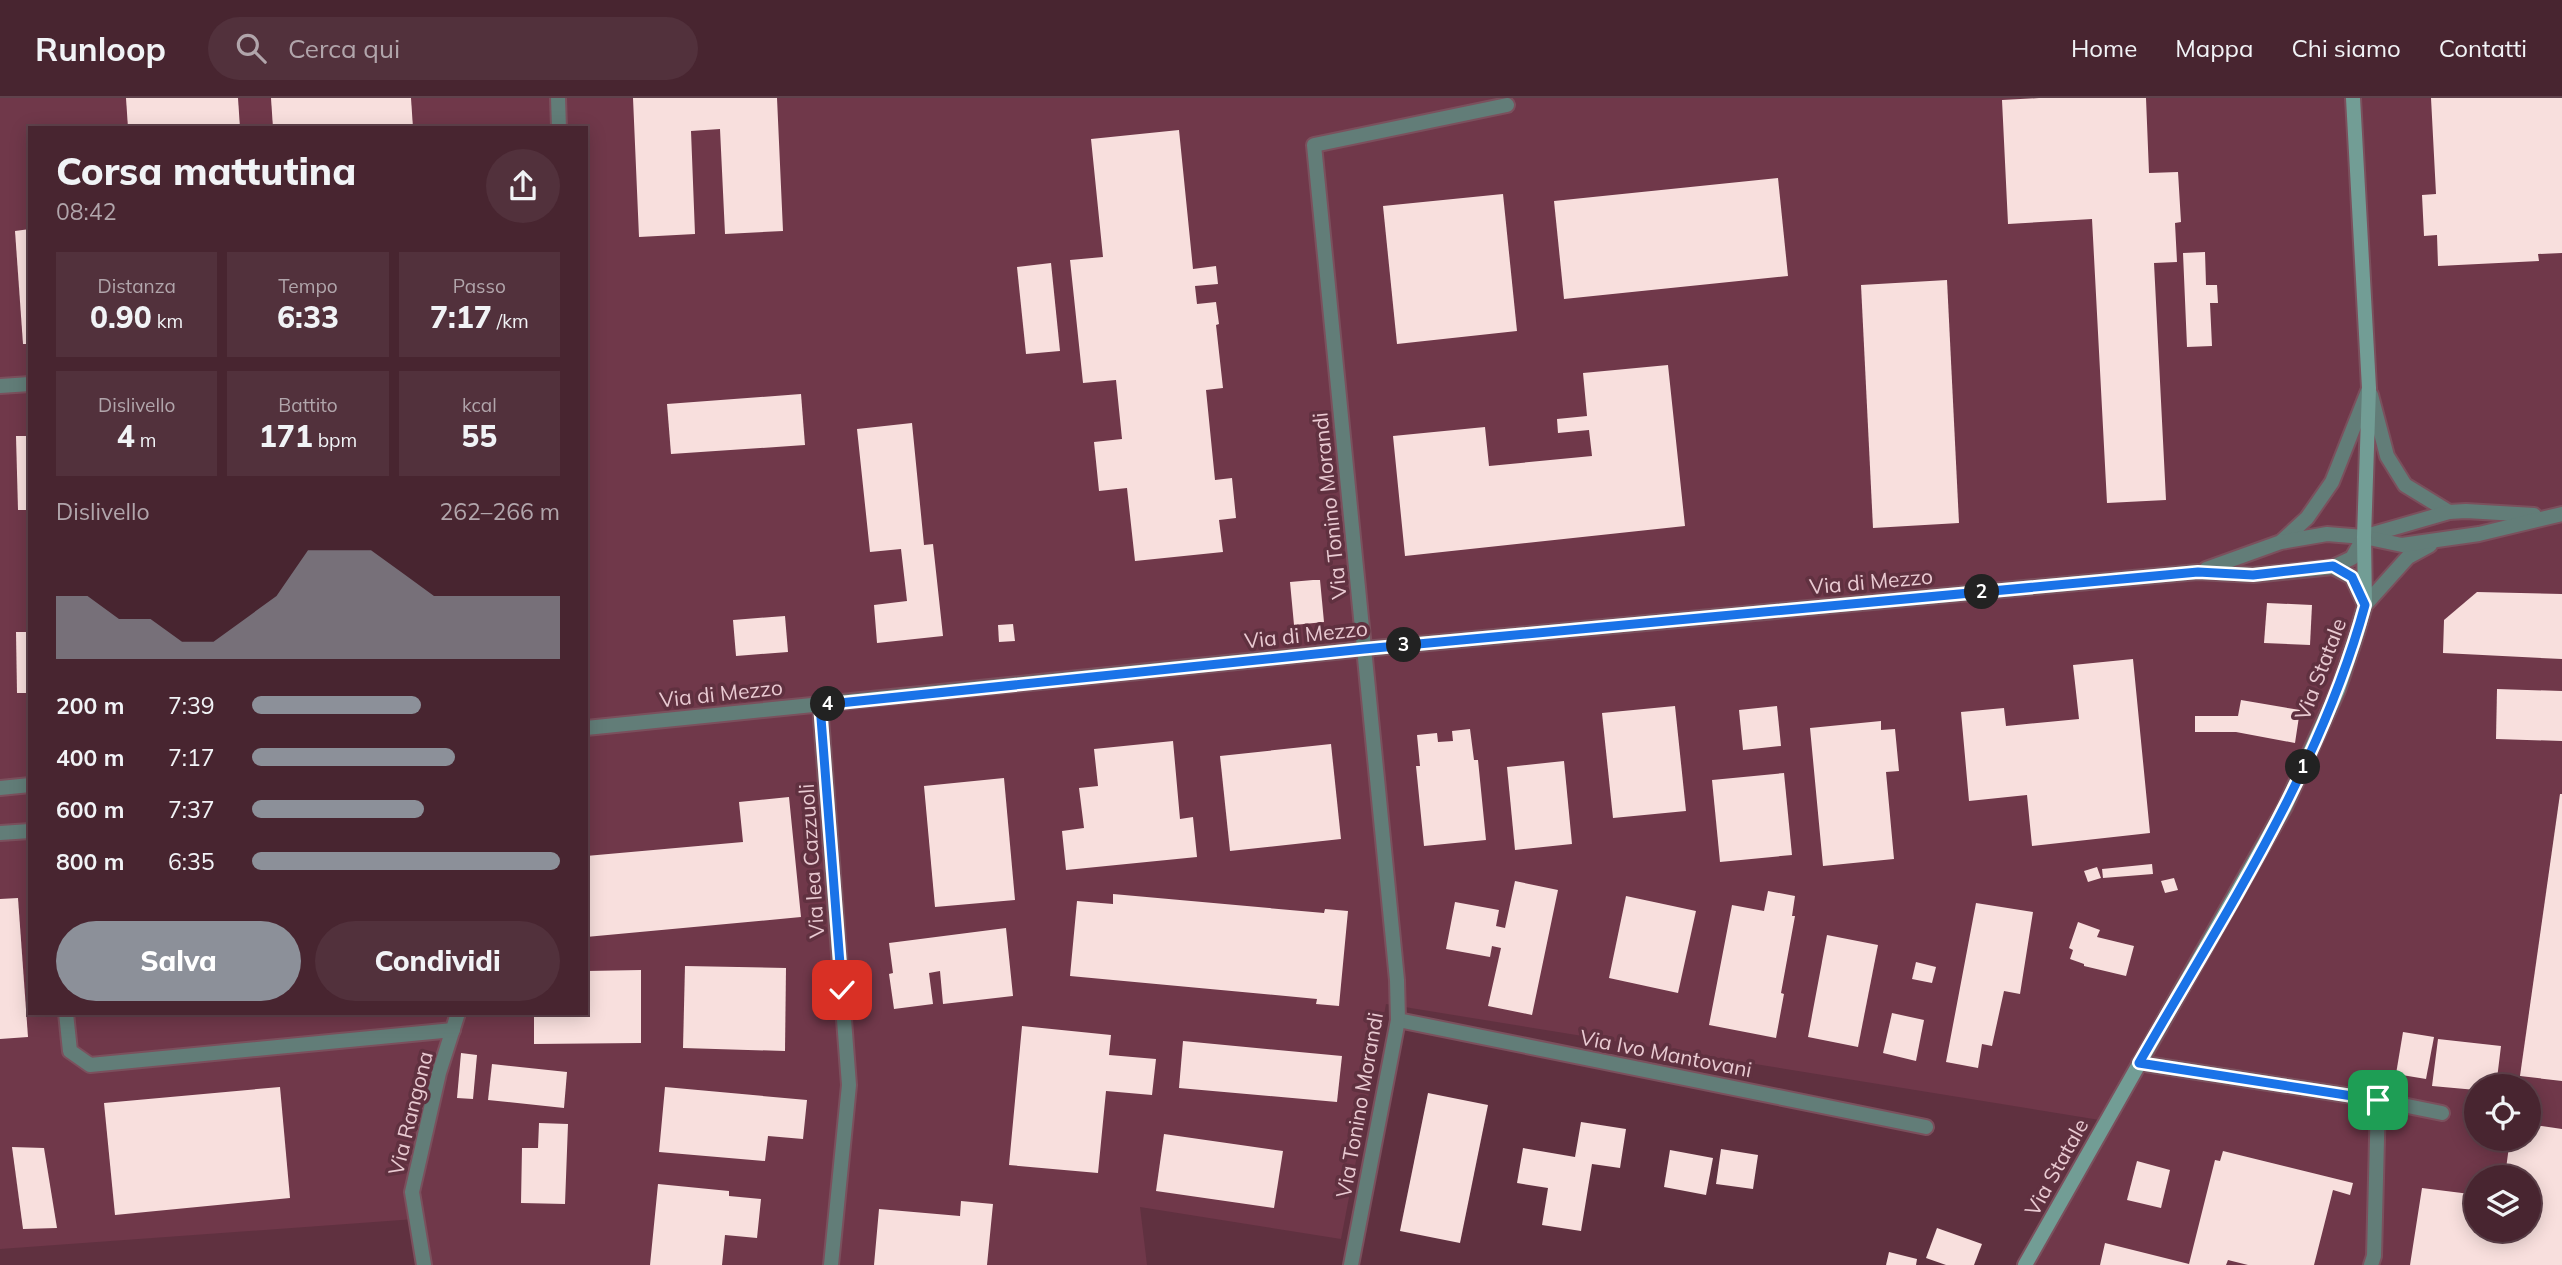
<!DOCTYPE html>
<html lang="it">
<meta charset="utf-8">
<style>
:root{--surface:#482530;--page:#52313c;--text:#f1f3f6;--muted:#b1a5ab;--line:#60424c;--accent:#8c9099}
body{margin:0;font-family:Mulish,sans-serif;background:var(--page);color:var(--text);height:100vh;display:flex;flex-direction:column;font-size:26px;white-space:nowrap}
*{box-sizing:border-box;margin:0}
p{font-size:23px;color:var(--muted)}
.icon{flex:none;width:38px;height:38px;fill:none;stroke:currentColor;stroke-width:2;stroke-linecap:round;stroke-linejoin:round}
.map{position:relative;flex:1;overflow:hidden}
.details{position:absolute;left:28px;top:28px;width:560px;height:889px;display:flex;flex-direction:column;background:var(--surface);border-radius:0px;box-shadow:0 4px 18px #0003,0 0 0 2px var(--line)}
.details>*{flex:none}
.fabs{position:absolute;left:2464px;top:976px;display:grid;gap:14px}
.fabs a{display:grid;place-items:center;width:77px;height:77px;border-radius:50%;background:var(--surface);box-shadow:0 4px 18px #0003,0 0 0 2px var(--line);font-size:35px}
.pin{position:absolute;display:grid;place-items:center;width:60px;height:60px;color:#fff;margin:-30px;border-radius:14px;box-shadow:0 4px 10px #0006}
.km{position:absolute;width:35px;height:35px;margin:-18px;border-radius:50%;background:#222;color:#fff;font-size:19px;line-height:35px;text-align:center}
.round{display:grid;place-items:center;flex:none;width:74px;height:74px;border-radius:37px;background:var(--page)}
.summary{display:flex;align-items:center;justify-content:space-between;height:119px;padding:0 28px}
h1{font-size:38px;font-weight:800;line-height:52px}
.figures{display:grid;grid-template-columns:repeat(3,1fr);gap:10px;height:119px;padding:7px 28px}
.figures div{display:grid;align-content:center;border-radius:0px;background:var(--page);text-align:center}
.figures b{font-size:30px;font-weight:800}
.figures small{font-size:19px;font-weight:400}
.figures p{font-size:19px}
.chart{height:196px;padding:14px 28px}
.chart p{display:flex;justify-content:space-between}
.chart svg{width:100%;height:126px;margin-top:7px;fill:var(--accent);opacity:.7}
.button{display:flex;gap:14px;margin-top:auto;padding:14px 28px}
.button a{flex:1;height:80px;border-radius:42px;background:var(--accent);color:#fff;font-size:28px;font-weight:800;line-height:80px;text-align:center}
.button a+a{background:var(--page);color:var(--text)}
ul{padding:0 28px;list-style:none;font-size:23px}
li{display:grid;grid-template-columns:112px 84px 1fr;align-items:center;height:52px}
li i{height:18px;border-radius:9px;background:var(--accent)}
header{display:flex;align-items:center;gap:42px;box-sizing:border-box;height:98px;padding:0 35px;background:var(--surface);border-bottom:2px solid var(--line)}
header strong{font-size:33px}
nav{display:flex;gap:38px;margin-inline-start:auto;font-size:24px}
.search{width:490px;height:63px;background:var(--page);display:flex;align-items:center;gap:18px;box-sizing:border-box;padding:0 24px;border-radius:38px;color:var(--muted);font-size:26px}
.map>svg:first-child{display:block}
.built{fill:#70384a;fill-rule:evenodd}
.building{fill:#f8dfdd}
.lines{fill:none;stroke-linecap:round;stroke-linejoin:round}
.minor-casing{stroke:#7b505d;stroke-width:18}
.tertiary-casing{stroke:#7b505d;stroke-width:18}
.secondary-casing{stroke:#7b505d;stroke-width:18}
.minor{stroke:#627d78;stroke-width:14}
.tertiary{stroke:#627d78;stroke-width:14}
.secondary{stroke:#729d95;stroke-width:14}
.route-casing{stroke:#fff;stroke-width:14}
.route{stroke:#1a73e8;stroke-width:9}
.labels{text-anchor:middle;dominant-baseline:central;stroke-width:7;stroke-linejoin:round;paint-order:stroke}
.street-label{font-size:21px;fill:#e9cad2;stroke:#603140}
</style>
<header>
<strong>Runloop</strong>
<div class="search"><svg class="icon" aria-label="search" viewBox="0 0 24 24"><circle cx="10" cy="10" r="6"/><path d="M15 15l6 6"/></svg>Cerca qui</div>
<nav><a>Home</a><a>Mappa</a><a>Chi siamo</a><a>Contatti</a></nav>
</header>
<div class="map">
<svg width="2562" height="1167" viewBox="0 0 2562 1167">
<rect width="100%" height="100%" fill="#603140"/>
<path class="built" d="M0 0H2562V1167H2025L2106 1023 1386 906 1341 1141 1140 1109 1147 1167H420L415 1121 0 1151ZM30 30H586V915H30ZM2476 989H2529V1041H2476ZM2476 1080H2529V1132H2476Z"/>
<g class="building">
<polygon points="126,0 238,0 240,30 128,30"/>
<polygon points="271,0 411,0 413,30 273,30"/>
<polygon points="633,0 777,0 783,133 725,136 720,31 691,33 695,136 639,139"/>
<polygon points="2039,0 2146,0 2149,75 2178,74 2181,124 2175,125 2177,164 2154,165 2166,402 2107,405 2092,121 2008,126 2002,2"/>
<polygon points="2431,0 2562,0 2562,155 2538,156 2539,163 2438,168 2437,137 2424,138 2422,97 2436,96"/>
<polygon points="1179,32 1193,171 1216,168 1218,186 1195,188 1197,206 1216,204 1219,226 1216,227 1223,290 1206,292 1215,382 1232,380 1236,420 1219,422 1223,454 1135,463 1127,390 1099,393 1094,344 1122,341 1116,282 1083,285 1070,162 1103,159 1091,41"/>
<polygon points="1778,80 1788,178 1564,201 1554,103"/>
<polygon points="1503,96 1517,233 1397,246 1383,108"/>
<polygon points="30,131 30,246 23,246 15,133"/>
<polygon points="2205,154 2206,187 2217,187 2218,205 2210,205 2212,248 2187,249 2183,155"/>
<polygon points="1051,165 1060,253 1026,256 1017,169"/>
<polygon points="1947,182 1959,425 1873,430 1861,187"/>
<polygon points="1668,267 1685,428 1405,458 1393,338 1485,329 1489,368 1592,358 1589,332 1558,335 1557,321 1587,318 1583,275"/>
<polygon points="801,296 805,347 671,356 667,306"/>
<polygon points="912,325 924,447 933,446 943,538 877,545 874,507 907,503 901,451 870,454 857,331"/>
<polygon points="16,338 30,338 30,412 18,412"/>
<polygon points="1313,482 1320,482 1324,524 1294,527 1290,484"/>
<polygon points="2477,494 2562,496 2562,561 2443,555 2444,522"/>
<polygon points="2267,505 2312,507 2310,547 2264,545"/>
<polygon points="785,518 788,554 736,558 733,522"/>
<polygon points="1013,526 1015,543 999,544 998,527"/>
<polygon points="16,534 30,534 30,595 17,595"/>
<polygon points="2133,561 2150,735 2032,748 2027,697 1969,703 1961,614 2004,610 2006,628 2079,621 2073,567"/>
<polygon points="2497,591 2562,593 2562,643 2496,641"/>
<polygon points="2241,602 2300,612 2295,645 2236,634 2195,634 2195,618 2238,618"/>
<polygon points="1675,608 1686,713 1613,720 1602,615"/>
<polygon points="1777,608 1781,648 1743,652 1739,612"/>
<polygon points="1881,623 1881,632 1895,631 1899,673 1886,674 1894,761 1823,768 1810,630"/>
<polygon points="1470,631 1474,662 1478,662 1486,742 1424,748 1416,668 1420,668 1417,637 1437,635 1438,644 1453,643 1452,633"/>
<polygon points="1173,643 1180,721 1193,719 1197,759 1066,772 1062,733 1084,730 1079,690 1098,688 1094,651"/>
<polygon points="1331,646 1341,741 1230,753 1220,658"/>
<polygon points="1564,663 1572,746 1515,752 1507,669"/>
<polygon points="1784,675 1792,757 1720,764 1712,682"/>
<polygon points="1004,680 1015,802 935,809 924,688"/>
<polygon points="2560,696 2562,696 2562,983 2520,978"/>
<polygon points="789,699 801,819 586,839 586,758 743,744 739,704"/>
<polygon points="2152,766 2153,776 2103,780 2102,771"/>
<polygon points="2097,769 2101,780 2088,784 2084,773"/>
<polygon points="2174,780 2178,792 2165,795 2161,783"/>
<polygon points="1515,783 1558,792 1532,917 1488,908 1501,850 1492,848 1490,859 1446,851 1455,804 1499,812 1496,828 1505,830"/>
<polygon points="1768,793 1795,798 1792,818 1795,818 1781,895 1784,896 1776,940 1709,927 1732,807 1764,813"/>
<polygon points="1113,796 1324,815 1325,811 1348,813 1339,908 1316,906 1317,901 1070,878 1077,803 1113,806"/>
<polygon points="1626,798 1696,813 1678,895 1609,880"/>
<polygon points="18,800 28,939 0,941 0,801"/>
<polygon points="1976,805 2033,814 2020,896 2004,893 1992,948 1982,946 1978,970 1946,964"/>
<polygon points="2078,824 2100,832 2097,839 2134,848 2126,878 2084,868 2084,866 2070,861 2073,852 2069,850"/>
<polygon points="1006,830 1013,898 943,906 940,873 929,875 933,906 894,911 889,876 893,875 889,845"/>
<polygon points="1827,837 1878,847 1858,949 1808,939"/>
<polygon points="1916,864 1936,869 1932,885 1912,881"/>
<polygon points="685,868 786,870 785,953 683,950"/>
<polygon points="641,872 641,945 534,946 534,915 586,915 586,873"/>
<polygon points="1892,915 1924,922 1916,963 1883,955"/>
<polygon points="1022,928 1111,937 1109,957 1156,961 1152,997 1106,993 1098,1075 1009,1067"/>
<polygon points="2403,934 2434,939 2426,981 2396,976"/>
<polygon points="2438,941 2501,948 2496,989 2476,989 2476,992 2432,988"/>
<polygon points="1183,943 1342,958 1337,1004 1179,990"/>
<polygon points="461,955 477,957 473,1001 457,1000"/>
<polygon points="492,966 567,974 564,1010 488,1002"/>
<polygon points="280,989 290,1100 115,1117 104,1005"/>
<polygon points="665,989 807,1002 803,1041 768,1038 765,1063 659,1054"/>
<polygon points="1428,995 1488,1007 1460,1145 1400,1133"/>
<polygon points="1581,1024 1626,1031 1620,1070 1592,1066 1581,1133 1542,1127 1548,1090 1517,1085 1523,1050 1575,1059"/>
<polygon points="539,1025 568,1026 565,1106 521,1105 522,1050 538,1050"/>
<polygon points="2529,1026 2562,1031 2562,1167 2410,1167 2422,1090 2470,1096 2468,1115 2476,1116 2476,1132 2529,1132 2529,1080 2492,1080 2492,1076 2505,1078 2510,1041 2529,1041"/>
<polygon points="1164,1036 1283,1053 1274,1110 1156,1093"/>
<polygon points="12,1049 44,1050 57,1130 23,1131"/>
<polygon points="1721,1051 1758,1057 1753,1091 1716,1086"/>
<polygon points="1670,1052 1713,1060 1706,1097 1664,1089"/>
<polygon points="2223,1053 2353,1085 2350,1097 2333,1092 2314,1167 2248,1167 2228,1162 2226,1167 2100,1167 2105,1145 2189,1166 2215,1062 2220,1063"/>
<polygon points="2137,1063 2170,1072 2161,1110 2127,1102"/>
<polygon points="658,1086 729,1093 729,1098 761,1101 757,1140 725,1137 722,1167 650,1167"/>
<polygon points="961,1103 993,1106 987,1167 874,1167 879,1111 960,1118"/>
<polygon points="1937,1130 1982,1146 1974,1167 1946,1167 1926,1160"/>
<polygon points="1889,1154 1917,1161 1916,1167 1886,1167"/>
</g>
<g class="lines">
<defs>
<g id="minor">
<polyline points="0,288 30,286"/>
<polyline points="820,607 849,987 831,1167"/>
<polyline points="0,735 30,733"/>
<polyline points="66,915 70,953 90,967 453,932"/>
<polyline points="1398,922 1926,1029"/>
<polyline points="2139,965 2378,1002 2442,1015"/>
<polyline points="424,1167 412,1094 439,975 458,915"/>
<polyline points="1351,1167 1398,922 1397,882 1314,47 1507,7"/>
<polyline points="2371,1167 2374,1158 2378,1002"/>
</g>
<g id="tertiary">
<polyline points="558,0 559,30"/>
<polyline points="2371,297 2387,358 2405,387 2449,414"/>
<polyline points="2366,438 2449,414 2466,413 2534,417"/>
<polyline points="2282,443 2307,420 2332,384 2368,293"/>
<polyline points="2333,469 2352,479 2365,507 2408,459 2430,447"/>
<polyline points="2206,471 2281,444 2327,436 2364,439 2402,447 2479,436 2562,416"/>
<polyline points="586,630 1364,551 2198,474 2253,477 2333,469 2352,460 2364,439"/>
<polyline points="0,690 30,687"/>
</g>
<polyline id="secondary" points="2025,1167 2285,709 2338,592 2357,535 2365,507 2364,439 2369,290 2353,0"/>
</defs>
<use href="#minor" class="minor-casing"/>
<use href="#tertiary" class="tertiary-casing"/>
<use href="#secondary" class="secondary-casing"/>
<use href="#minor" class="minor"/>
<use href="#tertiary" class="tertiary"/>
<use href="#secondary" class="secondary"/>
</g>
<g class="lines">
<defs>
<path id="route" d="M842 892 820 607 1364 551 2198 474 2253 477 2333 468 2352 479 2365 507C2320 672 2223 818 2139 965L2378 1002"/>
</defs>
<use href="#route" class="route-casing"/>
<use href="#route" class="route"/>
</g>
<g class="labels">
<g class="street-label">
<text transform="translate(1329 408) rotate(-96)">Via Tonino Morandi</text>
<text transform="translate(1871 483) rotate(-5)">Via di Mezzo</text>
<text transform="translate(1306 536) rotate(-6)">Via di Mezzo</text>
<text transform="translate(2320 571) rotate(-69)">Via Statale</text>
<text transform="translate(721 595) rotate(-6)">Via di Mezzo</text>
<text transform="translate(811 763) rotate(-94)">Via lea Cazzuoli</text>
<text transform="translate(1666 955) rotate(11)">Via Ivo Mantovani</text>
<text transform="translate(1359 1007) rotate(-80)">Via Tonino Morandi</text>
<text transform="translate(410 1015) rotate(-76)">Via Rangona</text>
<text transform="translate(2056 1069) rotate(-61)">Via Statale</text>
</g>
</g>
</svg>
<div class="fabs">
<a><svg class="icon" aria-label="locate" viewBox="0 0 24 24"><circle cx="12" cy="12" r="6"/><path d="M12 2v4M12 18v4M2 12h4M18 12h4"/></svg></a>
<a><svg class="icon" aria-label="layers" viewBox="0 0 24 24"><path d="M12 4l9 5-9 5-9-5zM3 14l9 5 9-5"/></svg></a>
</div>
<div class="pin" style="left:2378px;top:1002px;background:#1e9e55"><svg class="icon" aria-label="arrive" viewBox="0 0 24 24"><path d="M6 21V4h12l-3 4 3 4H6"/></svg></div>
<div class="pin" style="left:842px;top:892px;background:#d93025"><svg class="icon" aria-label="check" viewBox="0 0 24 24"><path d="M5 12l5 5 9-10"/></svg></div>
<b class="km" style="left:2303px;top:669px">1</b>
<b class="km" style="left:1982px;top:494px">2</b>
<b class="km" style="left:1404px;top:547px">3</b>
<b class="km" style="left:828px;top:606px">4</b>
<section class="details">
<div class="summary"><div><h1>Corsa mattutina</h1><p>08:42</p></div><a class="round"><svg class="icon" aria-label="share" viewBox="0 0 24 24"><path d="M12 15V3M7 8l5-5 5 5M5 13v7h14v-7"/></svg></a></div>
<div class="figures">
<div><p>Distanza</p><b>0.90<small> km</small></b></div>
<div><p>Tempo</p><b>6:33</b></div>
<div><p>Passo</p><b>7:17<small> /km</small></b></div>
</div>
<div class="figures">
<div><p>Dislivello</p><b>4<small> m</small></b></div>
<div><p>Battito</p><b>171<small> bpm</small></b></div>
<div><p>kcal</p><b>55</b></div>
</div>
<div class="chart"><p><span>Dislivello</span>262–266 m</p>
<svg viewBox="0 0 160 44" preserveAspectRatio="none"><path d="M0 44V22L10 22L20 30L30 30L40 38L50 38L60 30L70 22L80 6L90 6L100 6L110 14L120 22L130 22L140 22L150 22L160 22V44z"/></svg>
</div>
<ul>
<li><b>200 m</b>7:39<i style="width:55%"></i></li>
<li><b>400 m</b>7:17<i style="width:66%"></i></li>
<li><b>600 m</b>7:37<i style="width:56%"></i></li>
<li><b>800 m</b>6:35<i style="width:100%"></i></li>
</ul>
<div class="button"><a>Salva</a><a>Condividi</a></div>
</section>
</div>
